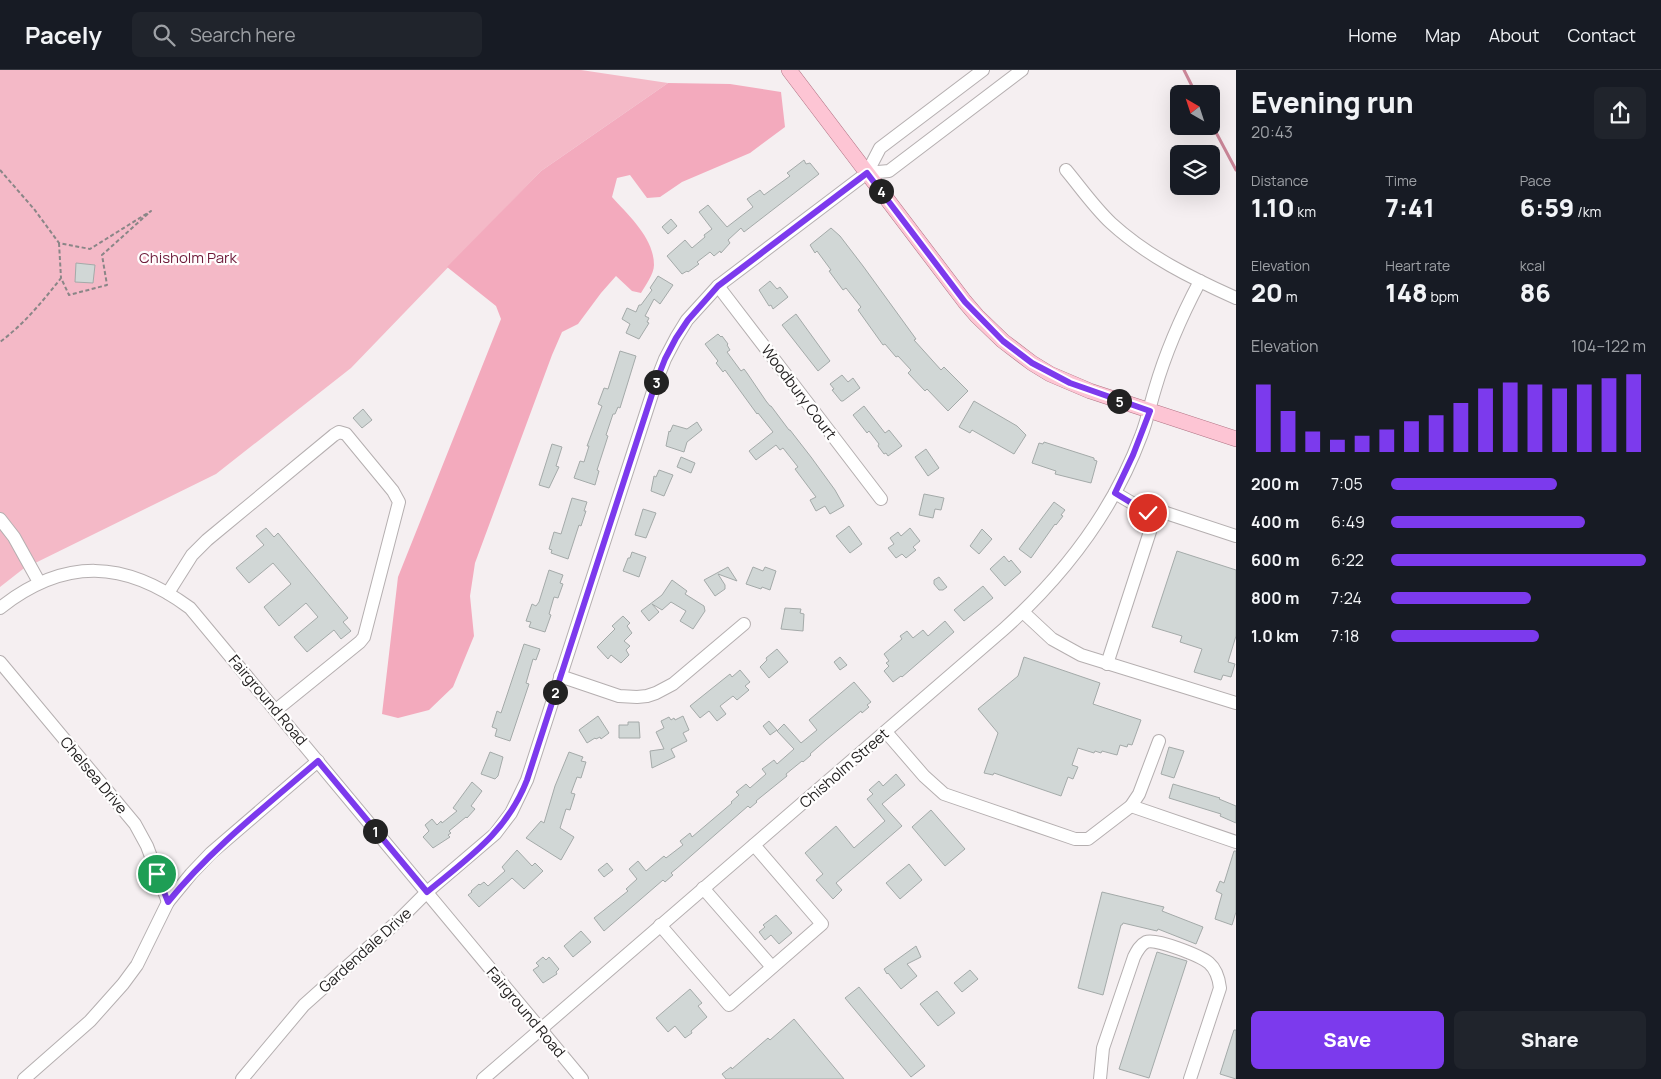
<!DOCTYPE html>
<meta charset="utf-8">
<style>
:root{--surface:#171b24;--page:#20242c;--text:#f1f3f6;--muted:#9ea1a6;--line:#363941;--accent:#7c3aed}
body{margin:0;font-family:Manrope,sans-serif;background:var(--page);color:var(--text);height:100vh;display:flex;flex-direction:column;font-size:19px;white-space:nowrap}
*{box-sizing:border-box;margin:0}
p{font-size:16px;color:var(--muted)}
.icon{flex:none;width:28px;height:28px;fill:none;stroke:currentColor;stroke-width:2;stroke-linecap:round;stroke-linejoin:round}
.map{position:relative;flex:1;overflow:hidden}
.side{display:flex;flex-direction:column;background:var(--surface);width:425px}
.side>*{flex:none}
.needle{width:32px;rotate:321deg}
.controls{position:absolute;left:1170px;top:15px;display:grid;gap:10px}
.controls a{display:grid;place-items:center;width:50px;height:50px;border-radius:8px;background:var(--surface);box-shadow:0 5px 20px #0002;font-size:25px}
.pin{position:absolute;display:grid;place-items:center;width:42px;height:42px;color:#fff;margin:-21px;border:2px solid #fff;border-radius:50%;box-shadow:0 1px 5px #0007}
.km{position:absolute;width:25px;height:25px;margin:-12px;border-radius:50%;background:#222;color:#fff;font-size:14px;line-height:25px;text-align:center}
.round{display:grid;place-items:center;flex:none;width:52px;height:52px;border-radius:8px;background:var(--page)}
.overview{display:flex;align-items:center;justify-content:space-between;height:85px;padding:0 15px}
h1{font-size:28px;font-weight:800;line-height:38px}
.figures{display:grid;grid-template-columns:repeat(3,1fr);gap:8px;height:85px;padding:5px 15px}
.figures div{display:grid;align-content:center}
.figures b{font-size:25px;font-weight:800}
.figures small{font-size:14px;font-weight:400}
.figures p{font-size:14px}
.chart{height:140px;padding:10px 15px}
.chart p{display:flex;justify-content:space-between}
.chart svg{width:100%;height:90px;margin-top:5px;stroke:var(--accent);stroke-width:6}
.primary-button{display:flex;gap:10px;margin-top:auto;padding:10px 15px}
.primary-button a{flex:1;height:58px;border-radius:8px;background:var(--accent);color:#fff;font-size:20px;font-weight:800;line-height:58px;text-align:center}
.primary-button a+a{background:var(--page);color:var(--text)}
ul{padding:0 15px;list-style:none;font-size:16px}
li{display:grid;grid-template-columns:80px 60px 1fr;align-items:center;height:38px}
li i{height:12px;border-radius:6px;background:var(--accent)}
header{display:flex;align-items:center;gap:30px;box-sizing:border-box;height:70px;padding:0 25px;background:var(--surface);border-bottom:1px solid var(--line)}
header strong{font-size:24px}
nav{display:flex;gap:28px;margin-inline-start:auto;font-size:18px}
.search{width:350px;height:45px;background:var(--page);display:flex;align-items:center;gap:12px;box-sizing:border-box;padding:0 18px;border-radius:8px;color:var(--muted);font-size:19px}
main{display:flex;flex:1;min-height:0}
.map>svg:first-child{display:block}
.green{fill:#f4b9c7}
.forest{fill:#f3aabd}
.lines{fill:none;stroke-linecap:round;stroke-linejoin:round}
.stream{stroke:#cb8698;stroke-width:3}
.building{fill:#d1d7d6;stroke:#a4aaa9}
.minor-casing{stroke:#b5afb0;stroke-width:14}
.major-casing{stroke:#b07384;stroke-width:16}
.path{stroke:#8a8687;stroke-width:2;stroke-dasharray:4 2.5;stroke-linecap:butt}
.minor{stroke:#fff;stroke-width:12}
.major{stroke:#fdc5d4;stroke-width:15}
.route-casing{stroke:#fff;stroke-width:10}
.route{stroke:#7c3aed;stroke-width:6}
.labels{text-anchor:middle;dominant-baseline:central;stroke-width:4.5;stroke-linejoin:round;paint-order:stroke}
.park-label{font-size:15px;fill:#6e1b3a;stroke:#fffefe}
.street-label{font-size:15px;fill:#242222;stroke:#fffefe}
</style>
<header>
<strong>Pacely</strong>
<div class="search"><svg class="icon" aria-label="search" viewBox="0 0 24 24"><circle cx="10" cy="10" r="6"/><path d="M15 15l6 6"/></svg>Search here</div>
<nav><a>Home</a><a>Map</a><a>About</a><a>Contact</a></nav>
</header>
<main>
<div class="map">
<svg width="1236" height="1009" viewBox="0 0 1236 1009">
<rect width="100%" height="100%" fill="#f5eff1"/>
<polygon class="green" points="0,0 581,0 668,13 541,101 351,298 216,404 23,499 0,517"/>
<path class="forest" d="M668 13 730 14 781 22 785 57 750 83 682 112 660 127 647 128 630 105 617 108 612 127C629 146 654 168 654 195 654 204 645 216 641 223L632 221 616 206 601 223 578 254 562 262 552 285 475 493 470 526 474 566 453 617 429 640 398 648 382 644 398 507 501 249 496 236 447 197 541 101Z"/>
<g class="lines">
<g class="stream">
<polyline points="1184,0 1196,24"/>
<polyline points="1211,53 1236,100"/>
</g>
</g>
<g class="building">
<polygon points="804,90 806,94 810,93 819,104 744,162 741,158 728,170 730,173 721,183 720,181 714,186 710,182 697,192 699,194 688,202 687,201 682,204 667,186 685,170 692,178 705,167 704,165 712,159 699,142 708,135 727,157 753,137 747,129 760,120 764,125 790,106 787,103"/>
<polygon points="671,149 677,156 668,164 662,157"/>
<polygon points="831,158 840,166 863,196 916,269 914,270 941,300 944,297 968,321 948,341 927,319 925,321 908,303 911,300 898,286 896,287 885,274 883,275 858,240 861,237 846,218 843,220 829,201 831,200 817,181 815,183 810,175"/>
<polygon points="76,193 95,195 93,213 75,212"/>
<polygon points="658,206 673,215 660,234 654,229 645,246 649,248 647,252 649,253 639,269 626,263 630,254 622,249 627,238 636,242 639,235 641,235 652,220 650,218"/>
<polygon points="770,211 777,219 780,217 788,227 773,239 771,235 769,236 759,220"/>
<polygon points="796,244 830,291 818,301 782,255"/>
<polygon points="718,264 721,267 722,266 728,274 727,275 730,280 727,282 741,301 744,299 747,303 766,331 770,336 771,336 789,360 790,360 811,387 835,420 844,436 830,444 825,436 816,441 810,430 816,427 795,399 798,397 783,378 780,380 776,375 756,390 749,381 773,362 758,343 757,344 725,300 723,302 716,293 718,291 705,274"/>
<polygon points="620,281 636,286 620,338 618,337 615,344 613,344 606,365 608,366 597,400 599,401 595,415 574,408 580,391 584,392 589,376 587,376 602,336 598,334 604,318 608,319"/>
<polygon points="842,305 848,312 853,308 860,318 843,331 841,331 832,320 834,319 830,314"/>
<polygon points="974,331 1017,356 1026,365 1014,384 972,360 970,363 959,357"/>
<polygon points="864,336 885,363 889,360 902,376 888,386 886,383 884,384 878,376 879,374 869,361 867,363 853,345"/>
<polygon points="363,339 372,350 362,358 353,348"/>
<polygon points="697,352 702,360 687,372 684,382 666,376 669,361 670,362 673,355 687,359"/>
<polygon points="1044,372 1094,388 1094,390 1097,391 1091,413 1055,404 1056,401 1032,393 1039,373 1043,374"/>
<polygon points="552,374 562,377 556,396 559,397 549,418 539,415"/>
<polygon points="926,379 939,398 928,406 915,387"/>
<polygon points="681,387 695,393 691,403 677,397"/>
<polygon points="659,400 673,405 664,426 651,421 654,406 656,407"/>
<polygon points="924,424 944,428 941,440 935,439 933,448 919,445"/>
<polygon points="572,428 587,432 584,441 586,441 581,456 579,455 568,489 551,483 552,480 549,479 554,462 561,464"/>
<polygon points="1054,432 1065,440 1061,445 1063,446 1056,455 1055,454 1031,488 1019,479"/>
<polygon points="643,439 656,443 646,468 635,465"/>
<polygon points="849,456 862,474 850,483 836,466"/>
<polygon points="266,458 274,467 278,463 348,548 343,552 351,561 341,569 334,560 307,582 294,567 318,547 306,533 279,556 264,537 291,514 273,493 249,513 236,498 264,475 256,466"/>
<polygon points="910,458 920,471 913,477 916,480 906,488 902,484 896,488 888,478 894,474 890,468 898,462 901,466"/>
<polygon points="982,459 992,469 979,484 970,476"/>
<polygon points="1177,481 1236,500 1236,566 1228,592 1235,594 1231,607 1223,605 1221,610 1194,602 1202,579 1180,572 1182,566 1152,557"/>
<polygon points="632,482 646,487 639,507 623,501 628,488 630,488"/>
<polygon points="1004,486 1009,492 1011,490 1021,502 1005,516 990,499"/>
<polygon points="728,497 737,511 718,504 725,515 725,519 715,526 704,510"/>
<polygon points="753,497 763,501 765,497 776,501 770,520 762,517 761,519 746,514"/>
<polygon points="549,500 563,505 560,513 563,514 558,528 554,527 549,544 551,545 545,562 529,557 531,552 526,551 532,534 536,536 539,532"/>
<polygon points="939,507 947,517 943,520 939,520 934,514 934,510"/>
<polygon points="672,510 687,521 685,524 704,536 705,541 693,559 680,551 686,541 671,532 662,540 652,534 659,542 649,551 641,541 662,525"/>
<polygon points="983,516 993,528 964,551 954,540"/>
<polygon points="785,538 801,539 800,543 804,544 803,561 781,559"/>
<polygon points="623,546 630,553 627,556 632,563 624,571 630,576 626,580 629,585 621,593 611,585 608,589 597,577 615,559 612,556"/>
<polygon points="945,551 954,562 902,607 901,606 893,612 884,601 889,596 886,593 889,591 884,584 902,569 900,566 907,561 913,568 923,560 928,566"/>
<polygon points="524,574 540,579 536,590 533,589 526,613 529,614 510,671 495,666 497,659 492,657 497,641 501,643"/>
<polygon points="777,579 788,592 769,608 760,597 767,590 766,588"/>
<polygon points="840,587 847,595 840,600 834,592"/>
<polygon points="1024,587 1100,613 1093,634 1141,650 1132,675 1128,674 1127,677 1120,675 1117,685 1102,681 1101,683 1095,681 1094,683 1078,678 1072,695 1078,697 1073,709 1068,707 1061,726 994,703 993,705 984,703 998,663 978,639 1018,606"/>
<polygon points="740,600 750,612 745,616 749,620 737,630 733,626 720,636 726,644 717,651 709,641 700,648 690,636 730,604 732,607"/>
<polygon points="854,612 871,632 867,635 869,637 862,643 861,641 826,670 810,684 811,685 803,692 802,691 786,704 787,706 756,731 757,732 750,738 748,736 676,799 671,803 673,805 665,812 663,810 604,861 594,848 628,821 626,819 637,809 629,799 638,791 646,801 664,786 666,788 683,775 680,771 690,763 692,767 732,733 731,732 739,725 736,722 746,714 750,718 766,704 762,699 774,690 777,694 794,679 777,661 784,654 801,673 817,660 809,650"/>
<polygon points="598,646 609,663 601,669 600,667 596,669 595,668 587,673 579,660"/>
<polygon points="683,646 689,660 683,663 687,671 671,679 675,687 652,698 650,681 664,679 656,662 664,658 661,651 669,647 671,650 674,648 675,650"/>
<polygon points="769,651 777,660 770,665 763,656"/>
<polygon points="628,652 639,652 640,668 619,668 619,655 628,655"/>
<polygon points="1169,677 1184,681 1174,708 1161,704"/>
<polygon points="490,682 503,687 498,706 495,709 481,704"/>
<polygon points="569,682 583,687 581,691 586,692 581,708 577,707 571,723 575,724 570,740 566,739 560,758 574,767 561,790 526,768 541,751 544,753 555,716"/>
<polygon points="896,704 905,715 882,734 902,756 836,813 842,820 833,829 816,810 823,804 805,783 836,756 854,778 885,751 867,729 873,724 869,720 879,711 883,716"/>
<polygon points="472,712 482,721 471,736 475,739 467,748 466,747 449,761 451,763 448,765 450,767 433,778 423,767 429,761 425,755 432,749 437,755 441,751 442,753 457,741 453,738"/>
<polygon points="1173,714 1220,728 1219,729 1236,736 1236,753 1220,746 1221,744 1169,728"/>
<polygon points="931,740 965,779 945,796 912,757"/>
<polygon points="517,780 532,796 535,793 543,801 524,819 512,808 479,837 468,825 472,822 471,821 479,814 480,815 484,812 488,816 505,801 502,797"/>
<polygon points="1234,781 1236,781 1236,842 1232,855 1215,849 1222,824 1216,821 1220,811 1224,813"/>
<polygon points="607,793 613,800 604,807 598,800"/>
<polygon points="909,794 922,810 900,829 886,813"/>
<polygon points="1102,822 1164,837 1162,841 1203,857 1196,874 1158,859 1157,861 1123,853 1122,855 1121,855 1103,925 1078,918"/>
<polygon points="776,845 792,863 779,874 771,865 765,870 759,862 765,857 763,855"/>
<polygon points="581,861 591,872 573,887 564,876"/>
<polygon points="916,876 921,887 907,894 917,906 901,919 888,903 887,904 884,899"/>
<polygon points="1157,882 1187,891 1149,1008 1119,999"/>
<polygon points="543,887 546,890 549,887 559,899 556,902 557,904 543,913 533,900 539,896 536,893"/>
<polygon points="970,900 978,909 962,922 954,913"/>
<polygon points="859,917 925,996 911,1007 845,928"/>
<polygon points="690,919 702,933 698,936 707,947 691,961 692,963 685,968 675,956 668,962 656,948"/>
<polygon points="937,921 955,943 938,956 920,934"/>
<polygon points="794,949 844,1009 726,1009 722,1004 731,997 732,999 768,968 770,970"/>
<polygon points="1234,960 1236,960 1236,1009 1220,1004"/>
</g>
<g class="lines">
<defs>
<g id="minor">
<path d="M1066 100C1081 118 1094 137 1111 153 1147 186 1191 208 1236 228"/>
<polyline points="867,103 889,101 1022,0"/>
<polyline points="718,216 881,429"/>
<polyline points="1115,423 1149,443 1157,440 1236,466"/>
<polyline points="0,449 14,467 39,512"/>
<polyline points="168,523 192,485 207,470 334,365 339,362 346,364 393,421 399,432 364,567 360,572 276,640"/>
<path d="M0 538C65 487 125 490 190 538L582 1009"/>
<polyline points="1023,542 1052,569 1081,585 1236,633"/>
<polyline points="0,592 135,754 147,776 168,832"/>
<polyline points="1107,594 1157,440"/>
<polyline points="560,606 619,626 637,627 647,626 656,623 673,614 744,554"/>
<polyline points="886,662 924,706 944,724 1075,769 1088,769 1131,736 1139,724 1159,671"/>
<polyline points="1131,736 1236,772"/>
<polyline points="703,818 772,897"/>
<polyline points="660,855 729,935 822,854 754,775"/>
<polyline points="24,1009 90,951 123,914 137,895 168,832 191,804 211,783 318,691"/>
<polyline points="242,1009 304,935 398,851 427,822 495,764 511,743 527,710 656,312 665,289 676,268 687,250 718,216 867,103 880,78 983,0"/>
<path d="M483 1009 1004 559C1063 506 1113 441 1141 366 1147 351 1150 335 1155 319 1166 281 1182 245 1200 211"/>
<path d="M1100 1009 1103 978 1134 887C1137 881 1140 875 1146 872 1156 868 1201 886 1209 893 1217 900 1219 909 1220 918L1190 1009"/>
</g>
<polyline id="major" points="789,0 965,232 977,246 1003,271 1032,293 1050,304 1090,321 1236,369"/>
</defs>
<use href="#minor" class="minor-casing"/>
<use href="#major" class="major-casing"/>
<g class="path">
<path d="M0 100 34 139 59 173 90 179 151 141 102 185 107 215 69 225 61 208C43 231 24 254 0 272"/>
<polyline points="59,173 61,208"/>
</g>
<use href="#minor" class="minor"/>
<use href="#major" class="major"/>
</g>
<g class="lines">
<defs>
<path id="route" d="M157 804 168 832C212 778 266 736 318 691L427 822C468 788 507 762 527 710L656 312 665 289 676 268 688 250 718 216 867 103 965 232 1003 271 1032 293 1070 313 1150 341 1133 385 1115 423 1148 443"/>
</defs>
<use href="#route" class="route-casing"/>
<use href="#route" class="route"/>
</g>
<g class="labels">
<g class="park-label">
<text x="188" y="187">Chisholm Park</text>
</g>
<g class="street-label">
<text transform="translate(799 322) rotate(53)">Woodbury Court</text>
<text transform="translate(268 630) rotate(50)">Fairground Road</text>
<text transform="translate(844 698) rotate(-41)">Chisholm Street</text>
<text transform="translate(94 705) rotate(50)">Chelsea Drive</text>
<text transform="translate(365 880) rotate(-42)">Gardendale Drive</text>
<text transform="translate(526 942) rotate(50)">Fairground Road</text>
</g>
</g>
</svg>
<div class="controls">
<a><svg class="needle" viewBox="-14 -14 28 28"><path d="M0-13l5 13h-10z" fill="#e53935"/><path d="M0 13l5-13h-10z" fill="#9ea1a6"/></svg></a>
<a><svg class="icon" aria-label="layers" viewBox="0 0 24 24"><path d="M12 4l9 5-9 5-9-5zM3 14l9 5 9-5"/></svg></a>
</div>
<div class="pin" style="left:157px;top:804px;background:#1e9e55"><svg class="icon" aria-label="arrive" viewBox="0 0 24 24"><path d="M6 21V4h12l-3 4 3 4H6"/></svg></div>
<div class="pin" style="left:1148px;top:443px;background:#d93025"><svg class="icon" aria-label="check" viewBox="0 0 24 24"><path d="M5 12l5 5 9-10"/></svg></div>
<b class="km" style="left:375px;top:761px">1</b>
<b class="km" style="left:555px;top:622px">2</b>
<b class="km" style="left:656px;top:312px">3</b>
<b class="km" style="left:881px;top:121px">4</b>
<b class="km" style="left:1119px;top:331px">5</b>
</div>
<section class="side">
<div class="overview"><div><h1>Evening run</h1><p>20:43</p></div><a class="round"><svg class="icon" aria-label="share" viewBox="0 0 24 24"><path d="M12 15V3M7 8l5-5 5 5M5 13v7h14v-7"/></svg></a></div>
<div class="figures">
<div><p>Distance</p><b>1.10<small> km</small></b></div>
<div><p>Time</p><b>7:41</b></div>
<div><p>Pace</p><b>6:59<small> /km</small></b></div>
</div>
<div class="figures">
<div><p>Elevation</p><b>20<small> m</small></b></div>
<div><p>Heart rate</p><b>148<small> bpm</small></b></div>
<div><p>kcal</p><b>86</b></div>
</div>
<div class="chart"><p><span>Elevation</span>104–122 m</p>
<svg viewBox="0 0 160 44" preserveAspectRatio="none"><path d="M5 44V11M15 44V24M25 44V34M35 44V38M45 44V36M55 44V33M65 44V29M75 44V26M85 44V20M95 44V13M105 44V10M115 44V11M125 44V13M135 44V11M145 44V8M155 44V6"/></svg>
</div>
<ul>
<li><b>200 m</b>7:05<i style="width:65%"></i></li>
<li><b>400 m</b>6:49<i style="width:76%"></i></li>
<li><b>600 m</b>6:22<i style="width:100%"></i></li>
<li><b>800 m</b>7:24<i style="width:55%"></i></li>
<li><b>1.0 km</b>7:18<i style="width:58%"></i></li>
</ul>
<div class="primary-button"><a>Save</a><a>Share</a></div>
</section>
</main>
